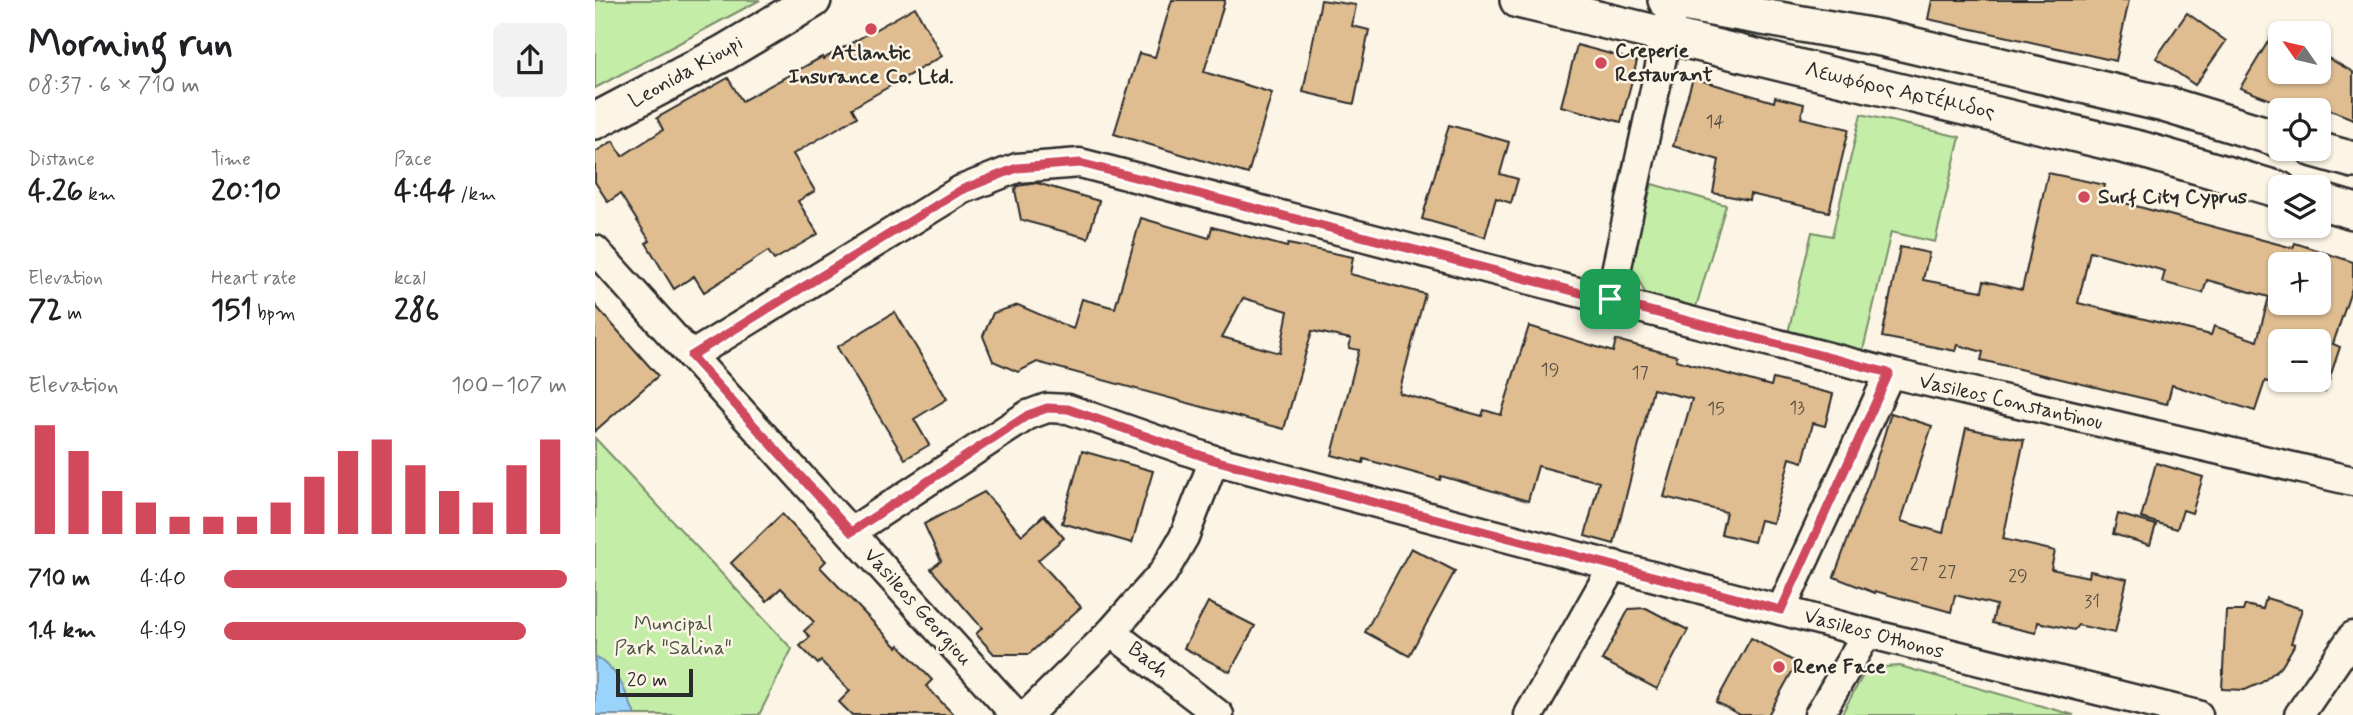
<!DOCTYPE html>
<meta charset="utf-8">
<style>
:root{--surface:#fff;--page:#f2f2f2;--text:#202124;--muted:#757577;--accent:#d1495b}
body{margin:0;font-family:Mynerve,sans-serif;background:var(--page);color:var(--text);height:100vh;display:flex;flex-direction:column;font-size:26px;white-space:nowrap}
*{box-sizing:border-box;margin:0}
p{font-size:23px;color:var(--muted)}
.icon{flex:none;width:38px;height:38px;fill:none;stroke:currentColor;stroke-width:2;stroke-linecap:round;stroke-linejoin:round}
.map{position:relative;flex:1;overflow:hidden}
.panel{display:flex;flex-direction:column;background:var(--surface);width:595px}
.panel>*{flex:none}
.needle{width:46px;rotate:304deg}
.fabs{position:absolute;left:1673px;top:21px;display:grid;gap:14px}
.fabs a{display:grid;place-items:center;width:63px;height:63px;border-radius:10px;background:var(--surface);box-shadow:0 2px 5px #0004;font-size:35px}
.scale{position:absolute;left:21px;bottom:18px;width:77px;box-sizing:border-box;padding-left:7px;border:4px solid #2b2b2b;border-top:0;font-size:19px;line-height:24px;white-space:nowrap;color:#2b2b2b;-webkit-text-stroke:5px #fcf5e5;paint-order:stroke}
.pin{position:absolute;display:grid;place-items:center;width:60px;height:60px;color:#fff;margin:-30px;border-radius:14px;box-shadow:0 4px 10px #0006}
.round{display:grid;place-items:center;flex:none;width:74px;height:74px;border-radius:10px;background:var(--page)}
.summary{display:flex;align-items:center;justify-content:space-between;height:119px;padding:0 28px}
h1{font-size:38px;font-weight:800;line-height:52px}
.figures{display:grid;grid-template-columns:repeat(3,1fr);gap:10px;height:119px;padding:7px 28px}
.figures div{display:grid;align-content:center}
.figures b{font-size:30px;font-weight:800}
.figures small{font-size:19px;font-weight:400}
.figures p{font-size:19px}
.chart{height:196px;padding:14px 28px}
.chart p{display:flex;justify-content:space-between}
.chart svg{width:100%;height:126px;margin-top:7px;stroke:var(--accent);stroke-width:6}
ul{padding:0 28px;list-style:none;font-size:23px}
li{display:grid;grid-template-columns:112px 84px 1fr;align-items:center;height:52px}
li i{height:18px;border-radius:9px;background:var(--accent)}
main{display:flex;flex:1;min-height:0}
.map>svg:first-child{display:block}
.green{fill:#c4eda8;stroke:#788c6a;stroke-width:2}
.water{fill:#9bd4fb;stroke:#6e90a8;stroke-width:2}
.building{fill:#dfbd91;stroke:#2b2b2b;stroke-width:2;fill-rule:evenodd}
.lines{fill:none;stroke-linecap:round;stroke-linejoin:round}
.minor-casing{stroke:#2b2b2b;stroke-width:33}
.major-casing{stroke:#2b2b2b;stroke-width:40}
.minor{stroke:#fcf5e5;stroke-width:28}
.major{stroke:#fcf5e5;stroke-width:35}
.route-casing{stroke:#fff;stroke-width:14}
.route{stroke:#d1495b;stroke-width:9}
.poi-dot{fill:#d1495b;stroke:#fcf5e5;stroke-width:2.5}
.labels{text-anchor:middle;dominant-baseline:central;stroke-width:5;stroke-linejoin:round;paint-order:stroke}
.number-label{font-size:18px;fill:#585044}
.poi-label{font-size:21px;font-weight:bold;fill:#2b2b2b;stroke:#fcf5e5;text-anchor:start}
.street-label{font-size:21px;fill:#2b2b2b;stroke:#fcf5e5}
.park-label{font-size:21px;fill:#4a5244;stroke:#fcf5e5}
</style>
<main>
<section class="panel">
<div class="summary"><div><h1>Morning run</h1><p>08:37 · 6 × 710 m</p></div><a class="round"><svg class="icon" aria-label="share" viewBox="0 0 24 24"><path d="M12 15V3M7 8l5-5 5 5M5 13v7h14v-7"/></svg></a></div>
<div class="figures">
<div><p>Distance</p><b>4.26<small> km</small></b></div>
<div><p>Time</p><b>20:10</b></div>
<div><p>Pace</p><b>4:44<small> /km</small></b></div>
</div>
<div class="figures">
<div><p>Elevation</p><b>72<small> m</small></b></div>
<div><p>Heart rate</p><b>151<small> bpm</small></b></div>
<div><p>kcal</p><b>286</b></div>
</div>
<div class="chart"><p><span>Elevation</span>100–107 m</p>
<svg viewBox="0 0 160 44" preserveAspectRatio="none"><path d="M5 44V6M15 44V15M25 44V29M35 44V33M45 44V38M55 44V38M65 44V38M75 44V33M85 44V24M95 44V15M105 44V11M115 44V20M125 44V29M135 44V33M145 44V20M155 44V11"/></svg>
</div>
<ul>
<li><b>710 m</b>4:40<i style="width:100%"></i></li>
<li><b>1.4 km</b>4:49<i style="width:88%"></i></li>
</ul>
</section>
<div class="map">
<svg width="1758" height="715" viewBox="0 0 1758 715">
<rect width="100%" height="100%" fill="#fcf5e5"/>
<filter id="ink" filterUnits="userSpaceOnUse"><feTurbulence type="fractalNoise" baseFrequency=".0143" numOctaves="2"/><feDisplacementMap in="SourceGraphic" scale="14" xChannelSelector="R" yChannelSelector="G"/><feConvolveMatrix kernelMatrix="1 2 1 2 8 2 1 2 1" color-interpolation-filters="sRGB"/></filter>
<g filter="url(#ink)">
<g class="green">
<polygon points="0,0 165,0 0,88"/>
<polygon points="1266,114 1365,137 1340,242 1296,232 1268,350 1193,333 1217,232 1237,236"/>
<polygon points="1057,184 1131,205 1101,307 1050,293 1035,263"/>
<polygon points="0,438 197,649 164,715 0,715"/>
<polygon points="1305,666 1479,715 1246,715 1272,668"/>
</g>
<path class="water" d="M0 657C24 668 30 692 40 715H0Z"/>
<g class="building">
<polygon points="577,0 630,0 609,72 677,93 653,174 519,134 544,53 560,57"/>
<polygon points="726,0 761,5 757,26 774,30 759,104 708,92"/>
<polygon points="1337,0 1534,0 1521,61 1333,19"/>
<polygon points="320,7 347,56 257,108 262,117 198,154 220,191 203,201 223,234 179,260 173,251 109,292 99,276 79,289 51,243 55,241 25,194 13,202 0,182 0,152 18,141 27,156 68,130 62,118 133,78 147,101 227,57 228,59"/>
<polygon points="1592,13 1631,41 1600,85 1561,58"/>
<polygon points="1680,30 1686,33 1685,72 1724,72 1724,53 1758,72 1758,119 1713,101 1707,110 1702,110 1645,88"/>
<polygon points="982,45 1042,61 1026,122 966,106"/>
<polygon points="1098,78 1179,102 1180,97 1209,104 1206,118 1254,129 1234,212 1155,194 1154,200 1118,193 1124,160 1078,146"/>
<polygon points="854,125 914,142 905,174 923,179 916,203 901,198 890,237 827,219"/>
<path d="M1453 173 1510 185 1507 197 1698 248 1700 243 1758 262V285L1738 344 1745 347 1730 392 1706 384 1701 391 1670 381 1660 411 1577 385 1572 404 1386 360 1388 352 1363 345 1361 351 1287 337 1305 247 1334 253 1328 280 1387 291 1389 281 1427 290ZM1495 251 1570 271 1567 282 1608 293 1612 280 1674 297 1662 341 1619 326 1616 335 1483 303ZM1685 264H1724V303H1685ZM1685 341H1724V380H1685Z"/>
<polygon points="442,183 504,201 493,238 426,220 420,190 422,186"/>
<path d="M546 218 614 238 617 227 692 247 693 244 758 257 755 274 830 294 804 393 887 416 889 410 906 415 934 326 1018 352 1021 340 1082 356 1081 360 1176 386 1178 379 1238 394 1230 426 1218 423 1208 462 1195 458 1178 523 1165 520 1159 542 1126 534 1131 512 1069 497 1097 399 1058 389 1019 544 990 536 1004 482 943 466 933 501 846 476 845 480 769 459 768 463 737 455 764 350 754 348 756 339 717 331 689 429 442 362 423 372 398 361 388 336 398 313 423 305 478 329 487 299 520 308ZM648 298 693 311 685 353 627 337Z"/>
<polygon points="0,305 63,376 0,431"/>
<polygon points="300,312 352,399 319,419 334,445 310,459 242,347"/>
<polygon points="1296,413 1337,426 1306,521 1348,533 1371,428 1429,440 1408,539 1460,551 1456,569 1494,577 1495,571 1532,579 1520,633 1483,625 1479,630 1443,622 1441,633 1397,623 1401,605 1360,595 1356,612 1280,591 1280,593 1239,577 1277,474"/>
<polygon points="487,451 558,471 537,543 467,523"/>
<polygon points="1561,463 1608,477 1597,513 1588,510 1582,529 1546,518"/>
<polygon points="389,492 427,535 449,515 469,538 443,560 486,607 434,654 399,654 381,634 387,628 336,569 346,561 329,524"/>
<polygon points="187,514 231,561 225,567 302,647 304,645 337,680 331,686 359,715 257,715 244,702 255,691 226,661 223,664 205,646 215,637 209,631 219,622 186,588 172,601 136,563"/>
<polygon points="1523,514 1561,525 1555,545 1518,534"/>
<polygon points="816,548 860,571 814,656 770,632"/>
<polygon points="1671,598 1707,609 1696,643 1700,644 1687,666 1666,683 1650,690 1627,689 1631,611 1648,611 1650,605 1668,609"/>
<polygon points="613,602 660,626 635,672 589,648"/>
<polygon points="1051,608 1093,630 1062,689 1007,660 1034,609"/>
<polygon points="1156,638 1202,663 1173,715 1145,715 1121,702"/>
</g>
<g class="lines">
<defs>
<g id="minor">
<polyline points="0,250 421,715"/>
<polyline points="1015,299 1076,15"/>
<polyline points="96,356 366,190 422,168 485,163 1295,373 1758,481"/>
<polyline points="256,532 433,415 452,408 473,409 619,460 1272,633 1603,715"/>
<polyline points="1186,610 1295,373"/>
<polyline points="516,632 624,715"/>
<polyline points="432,715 516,632 568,573 589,537 619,460"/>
<polyline points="934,715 1019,565"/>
<polyline points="1224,715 1272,633"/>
<polyline points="1704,715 1758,636"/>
</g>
<g id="major">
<polyline points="923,0 1548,150 1685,190"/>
<polyline points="1071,0 1286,38 1569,104 1685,139"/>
<polyline points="0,121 129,53 218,0"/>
<polyline points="1719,149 1758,160"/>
<polyline points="1724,201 1758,211"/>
</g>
</defs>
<use href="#minor" class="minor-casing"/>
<use href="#major" class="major-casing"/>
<use href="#minor" class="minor"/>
<use href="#major" class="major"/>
</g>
</g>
<g class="lines" filter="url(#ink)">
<defs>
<polygon id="route" points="485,163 1294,373 1186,610 619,460 473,409 452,408 433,415 256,532 96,356 366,190 422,168"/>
</defs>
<use href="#route" class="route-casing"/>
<use href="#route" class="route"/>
</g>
<g class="poi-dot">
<circle cx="276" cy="29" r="7"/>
<circle cx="1006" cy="63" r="7"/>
<circle cx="1489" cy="197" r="7"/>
<circle cx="1184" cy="667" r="7"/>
</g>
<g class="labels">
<g class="number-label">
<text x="1120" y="122">14</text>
<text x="955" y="370">19</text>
<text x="1045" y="373">17</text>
<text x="1202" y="408">13</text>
<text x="1121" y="409">15</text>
<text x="1324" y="564">27</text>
<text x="1352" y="572">27</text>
<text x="1423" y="576">29</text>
<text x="1497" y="602">31</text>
</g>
<g class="poi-label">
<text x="1020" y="51">Creperie<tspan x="1020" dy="24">Restaurant</tspan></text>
<text x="276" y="53" text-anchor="middle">Atlantic<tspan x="276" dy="24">Insurance Co. Ltd.</tspan></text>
<text x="1503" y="197">Surf City Cyprus</text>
<text x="1198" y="667">Rene Face</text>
</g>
<g class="street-label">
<text transform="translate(91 72) rotate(-29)">Leonida Kioupi</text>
<text transform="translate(1305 91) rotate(13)">Λεωφόρος Αρτέμιδος</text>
<text transform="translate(1416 402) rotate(13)">Vasileos Constantinou</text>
<text transform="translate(323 607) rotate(48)">Vasileos Georgiou</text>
<text transform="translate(1279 634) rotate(15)">Vasileos Othonos</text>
<text transform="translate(553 660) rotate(38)">Bach</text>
</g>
<g class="park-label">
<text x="78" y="624">Muncipal<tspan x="78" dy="24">Park "Salina"</tspan></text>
</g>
</g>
</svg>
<div class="fabs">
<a><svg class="needle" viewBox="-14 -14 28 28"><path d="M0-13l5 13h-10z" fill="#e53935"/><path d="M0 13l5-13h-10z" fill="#757577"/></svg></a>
<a><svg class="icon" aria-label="locate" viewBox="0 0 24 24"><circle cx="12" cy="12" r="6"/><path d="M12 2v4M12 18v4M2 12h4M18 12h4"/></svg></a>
<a><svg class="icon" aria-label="layers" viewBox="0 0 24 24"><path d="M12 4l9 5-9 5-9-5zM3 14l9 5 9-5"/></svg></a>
<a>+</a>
<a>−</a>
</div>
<div class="scale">20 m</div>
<div class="pin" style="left:1015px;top:299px;background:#1e9e55"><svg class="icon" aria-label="arrive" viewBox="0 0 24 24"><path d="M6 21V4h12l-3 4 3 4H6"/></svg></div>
</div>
</main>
